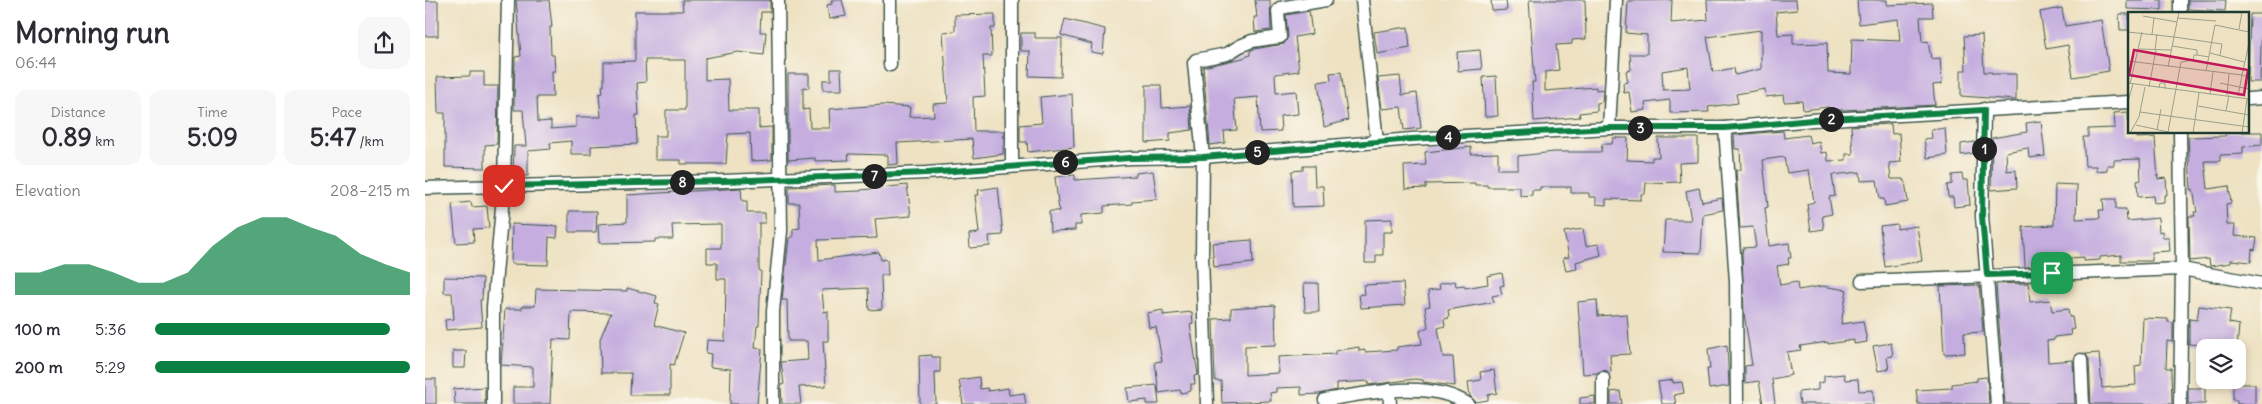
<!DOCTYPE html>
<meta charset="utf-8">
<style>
:root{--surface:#fff;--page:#f7f7f7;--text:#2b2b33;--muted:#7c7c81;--accent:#0b8043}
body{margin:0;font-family:Delius,sans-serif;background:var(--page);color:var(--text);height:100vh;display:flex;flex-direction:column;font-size:19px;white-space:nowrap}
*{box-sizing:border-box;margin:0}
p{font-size:16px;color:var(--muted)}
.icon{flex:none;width:28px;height:28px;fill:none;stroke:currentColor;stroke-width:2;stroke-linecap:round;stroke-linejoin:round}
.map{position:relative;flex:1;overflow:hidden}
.panel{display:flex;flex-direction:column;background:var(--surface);width:425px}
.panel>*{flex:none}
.fabs{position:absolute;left:1771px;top:339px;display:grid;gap:10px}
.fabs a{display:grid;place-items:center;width:50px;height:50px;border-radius:10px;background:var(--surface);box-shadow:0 2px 8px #0003;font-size:25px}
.pin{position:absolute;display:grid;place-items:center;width:42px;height:42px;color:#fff;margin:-21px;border-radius:10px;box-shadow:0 2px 8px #0006}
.km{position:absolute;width:25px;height:25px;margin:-12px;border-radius:50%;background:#222;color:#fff;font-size:14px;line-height:25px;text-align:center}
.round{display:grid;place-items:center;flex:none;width:52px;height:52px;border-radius:15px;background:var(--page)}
.summary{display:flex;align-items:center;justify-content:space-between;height:85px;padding:0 15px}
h1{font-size:28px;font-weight:700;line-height:38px}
.metrics{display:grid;grid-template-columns:repeat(3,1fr);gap:8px;height:85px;padding:5px 15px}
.metrics div{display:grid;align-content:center;border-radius:12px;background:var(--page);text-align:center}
.metrics b{font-size:25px;font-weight:700}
.metrics small{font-size:14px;font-weight:400}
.metrics p{font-size:14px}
.chart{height:140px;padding:10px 15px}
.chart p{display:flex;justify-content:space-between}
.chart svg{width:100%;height:90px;margin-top:5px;fill:var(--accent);opacity:.7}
ul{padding:0 15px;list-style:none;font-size:16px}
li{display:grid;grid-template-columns:80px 60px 1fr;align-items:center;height:38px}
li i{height:12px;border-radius:6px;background:var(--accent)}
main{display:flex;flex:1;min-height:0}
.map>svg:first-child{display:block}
.building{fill:#c5aedf;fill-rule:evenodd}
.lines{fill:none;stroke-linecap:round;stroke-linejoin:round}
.minor-casing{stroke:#3e5649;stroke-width:15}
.minor{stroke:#fff;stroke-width:12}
.route-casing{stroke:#fff;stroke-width:10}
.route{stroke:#0b8043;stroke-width:6}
.inset-road{fill:none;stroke:#9ba08a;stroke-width:1}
.view{fill:#c2185b;fill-opacity:0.15;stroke:#c2185b;stroke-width:2.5}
.inset-edge{fill:none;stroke:#1f3d34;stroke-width:2.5}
</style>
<main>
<section class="panel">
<div class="summary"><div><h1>Morning run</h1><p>06:44</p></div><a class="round"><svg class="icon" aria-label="share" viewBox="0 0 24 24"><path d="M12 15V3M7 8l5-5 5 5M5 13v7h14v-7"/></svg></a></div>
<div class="metrics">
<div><p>Distance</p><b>0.89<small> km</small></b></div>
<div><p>Time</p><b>5:09</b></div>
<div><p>Pace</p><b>5:47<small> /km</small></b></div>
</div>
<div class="chart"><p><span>Elevation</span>208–215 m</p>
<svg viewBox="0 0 160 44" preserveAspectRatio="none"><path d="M0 44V33L10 33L20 29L30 29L40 33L50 38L60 38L70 33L80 20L90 11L100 6L110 6L120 11L130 15L140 24L150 29L160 33V44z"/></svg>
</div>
<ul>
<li><b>100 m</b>5:36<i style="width:92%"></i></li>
<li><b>200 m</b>5:29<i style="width:100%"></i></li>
</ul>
</section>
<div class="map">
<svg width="1837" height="404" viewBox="0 0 1837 404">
<rect width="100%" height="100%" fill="#fbf7ec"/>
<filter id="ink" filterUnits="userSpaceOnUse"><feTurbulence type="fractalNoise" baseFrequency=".02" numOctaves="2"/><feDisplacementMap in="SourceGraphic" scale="10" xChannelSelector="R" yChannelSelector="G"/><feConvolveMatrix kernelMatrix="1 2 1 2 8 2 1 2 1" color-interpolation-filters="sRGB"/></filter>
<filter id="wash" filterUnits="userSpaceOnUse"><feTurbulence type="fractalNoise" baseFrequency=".0096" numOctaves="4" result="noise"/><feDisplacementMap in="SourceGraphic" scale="20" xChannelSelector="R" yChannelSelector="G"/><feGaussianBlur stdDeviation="1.12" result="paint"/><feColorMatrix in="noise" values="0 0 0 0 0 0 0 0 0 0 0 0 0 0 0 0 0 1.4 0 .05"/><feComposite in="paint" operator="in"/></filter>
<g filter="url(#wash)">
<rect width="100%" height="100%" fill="#eee2c3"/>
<g id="blocks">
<g class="building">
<polygon points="91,0 124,0 127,27 125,27 126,55 129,55 130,71 127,71 128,97 112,97 113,122 126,121 126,129 151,127 151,117 176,117 174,94 178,93 177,86 179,86 179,62 210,61 210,11 258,11 257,0 345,0 345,12 336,12 335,32 341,32 339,55 313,52 280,58 280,80 303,79 304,110 334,110 334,128 347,127 347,160 326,161 325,133 303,134 301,164 256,164 256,160 230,160 230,136 241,136 241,110 260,110 260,60 220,60 221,82 212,83 214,115 211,115 212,144 166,146 166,154 146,154 146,141 125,143 126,149 103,151 103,176 88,175 89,146 101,146 98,110 89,110 90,57 96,56"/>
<polygon points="406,0 417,0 421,16 404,19 402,5 407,4"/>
<polygon points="830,0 845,0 846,30 830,32 829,17 832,17"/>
<polygon points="1066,0 1081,0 1082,10 1067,11"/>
<polygon points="1104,0 1160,0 1161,39 1147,40 1147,44 1131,45 1134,70 1120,72 1120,91 1171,87 1171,90 1178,89 1177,102 1172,103 1172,111 1154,113 1155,117 1109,121 1107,82 1110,82"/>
<path d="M1247 0 1246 23 1283 20 1282 0H1371L1372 10 1351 12 1353 35 1368 34V44L1402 43 1403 73 1426 74 1427 39 1475 41 1473 19 1434 24 1432 0H1462V5L1507 3 1508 17H1495L1497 42 1503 41 1506 59 1515 58 1517 84 1508 85 1510 105 1420 110H1403V107L1378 110 1377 101 1359 102 1358 95 1341 97 1340 89 1311 94 1313 103 1283 107 1284 112 1245 113V100L1220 103 1221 110 1207 112 1204 92 1199 93 1198 83 1203 82 1201 71 1206 70 1205 54H1222V35L1201 33 1203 1ZM1336 30V69L1310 75 1309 68 1288 72 1282 37ZM1263 67 1265 89 1238 90 1237 71Z"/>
<polygon points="1702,0 1737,0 1737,10 1702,9"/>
<polygon points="1763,0 1801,0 1800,11 1763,9"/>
<rect x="0" y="1" width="13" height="35"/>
<polygon points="1637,8 1640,26 1676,20 1684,71 1648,77 1643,45 1621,49 1615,12"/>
<polygon points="884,11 887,34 870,37 874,71 850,74 851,93 871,91 873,114 855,116 856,131 835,132 833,97 809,99 812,130 799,131 800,143 785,145 778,67 818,58 825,55 825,51 829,49 859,44 863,37 861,15"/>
<polygon points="570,14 570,28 566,28 567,56 558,56 560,96 548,97 549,131 579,131 578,154 549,158 547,139 472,143 473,164 463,165 463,155 423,154 424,160 390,161 390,158 363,160 363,74 384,74 384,88 378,87 378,110 384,109 385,128 405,128 404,109 458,105 485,107 484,117 509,116 508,104 523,103 518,32 530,31 530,15"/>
<polygon points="1694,14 1704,14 1704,30 1695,30"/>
<polygon points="1825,14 1837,14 1835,82 1823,82"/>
<polygon points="640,19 680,29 678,54 666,52 667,44 636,35"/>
<polygon points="983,27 985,48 952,54 949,32"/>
<polygon points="596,33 610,33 610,38 637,38 636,77 604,76 605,51 596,51"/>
<polygon points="1557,35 1559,72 1567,72 1567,74 1591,74 1591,100 1536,96 1536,70 1541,70 1539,36"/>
<polygon points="1055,50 1057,69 1033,71 1032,52"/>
<polygon points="406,69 416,69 417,90 398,90 398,80 406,80"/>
<polygon points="45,72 59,72 59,86 73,86 72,144 60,145 60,168 20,167 20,113 13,113 12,77 45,76"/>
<polygon points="916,72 923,120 899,127 893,82 906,80 905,73"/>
<polygon points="975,76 977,95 992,93 996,128 979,130 976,107 957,109 953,78"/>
<polygon points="1071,76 1073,116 1060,117 1058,77"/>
<polygon points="721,85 736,85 737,108 765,106 767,130 745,133 745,141 721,143"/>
<polygon points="647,94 649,147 603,152 602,142 595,142 595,125 617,123 615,97"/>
<polygon points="1703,112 1704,135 1712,135 1712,138 1730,137 1733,179 1741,178 1742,195 1739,195 1739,202 1729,203 1728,196 1713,197 1712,181 1716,180 1715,159 1689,160 1689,165 1682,165 1682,170 1671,171 1671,166 1660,166 1658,137 1663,137 1663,129 1690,128 1689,113"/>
<polygon points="1616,121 1620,156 1604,158 1603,148 1581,152 1582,171 1591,170 1592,188 1566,190 1567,138 1602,132 1601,123"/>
<polygon points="1466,124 1467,134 1474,133 1476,162 1464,163 1466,179 1478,179 1478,181 1480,181 1483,202 1460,206 1459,199 1455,199 1452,180 1436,181 1435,172 1407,175 1410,196 1404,197 1407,214 1397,216 1399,229 1386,231 1382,204 1389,202 1384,170 1362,173 1359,157 1338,160 1343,207 1340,208 1344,246 1364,243 1366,258 1363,258 1364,264 1352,266 1355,285 1372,282 1373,290 1397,286 1422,290 1416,324 1438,321 1442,342 1429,344 1429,340 1403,344 1403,342 1375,346 1376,350 1362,352 1366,375 1347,379 1350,404 1338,404 1334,381 1320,383 1320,366 1327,365 1319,313 1317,254 1318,248 1331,247 1328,227 1315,228 1311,170 1316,170 1315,149 1310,149 1309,135 1358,131 1359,138 1383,135 1385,143 1394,141 1396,153 1402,152 1403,161 1421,160 1421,154 1428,154 1426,126"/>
<polygon points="1520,128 1522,155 1502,158 1499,139 1507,138 1506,130"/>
<polygon points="1802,132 1837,132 1837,145 1818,147 1818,154 1795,155 1795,161 1780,161 1783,189 1804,186 1806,203 1801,204 1802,225 1810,225 1809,236 1832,238 1830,250 1827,249 1826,262 1806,260 1806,263 1785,266 1784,259 1765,261 1764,216 1770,216 1769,212 1772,212 1768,189 1766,190 1763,137 1800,136"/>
<polygon points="1188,138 1203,138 1202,160 1227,161 1227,157 1234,157 1233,138 1273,138 1273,162 1254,163 1255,182 1221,183 1220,194 1216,194 1216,200 1181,199 1181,205 1171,204 1171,197 1164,197 1164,193 1146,193 1146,187 1115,187 1115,190 1107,190 1107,195 1095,196 1095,187 1062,187 1062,185 1050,185 1050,183 1001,184 1001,188 980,189 979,166 1001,165 1000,152 1046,147 1046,154 1073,153 1073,169 1093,169 1093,156 1129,152 1176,152 1177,144 1187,144"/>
<polygon points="1550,142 1550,153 1536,155 1536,144"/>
<polygon points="878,166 889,166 890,186 898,186 899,206 868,207 867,171 878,170"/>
<polygon points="728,171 732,199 707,201 707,204 679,206 679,213 656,215 656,225 650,225 650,230 625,231 624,211 634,211 630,177 650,175 650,180 711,176 711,173"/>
<polygon points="1537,174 1538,180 1543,180 1545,205 1529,207 1528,197 1523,197 1522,185 1527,184 1527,175"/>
<polygon points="1630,184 1652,185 1651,219 1675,218 1674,210 1679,210 1678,199 1691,199 1691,209 1701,209 1702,221 1733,218 1734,232 1737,231 1738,238 1744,238 1745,251 1727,252 1727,261 1696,261 1696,255 1675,257 1675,260 1659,261 1659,257 1621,260 1622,266 1600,267 1598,227 1629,225"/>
<polygon points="410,185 410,192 436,191 436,190 482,185 486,216 450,219 452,238 393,240 394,260 454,252 456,260 462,259 463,275 456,275 457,309 444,310 443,288 397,290 399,312 403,311 403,341 398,341 401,386 374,387 376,404 357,404 356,385 359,384 356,362 383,360 382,341 363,341 362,300 357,300 364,238 368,237 368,229 375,228 374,203 364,203 364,187"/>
<polygon points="573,187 578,235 564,236 565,246 545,248 544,234 554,233 550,195 554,195 553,190"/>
<polygon points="316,188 317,201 322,201 322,213 340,213 340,223 334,223 334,270 336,271 334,326 332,326 330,348 337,349 332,404 305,404 306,369 285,367 286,354 281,353 282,340 300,341 301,279 292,279 292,263 282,263 282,248 296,248 296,224 247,225 248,239 230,239 230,242 174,243 173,224 202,222 202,195"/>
<polygon points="1274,188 1277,202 1297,198 1298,210 1278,214 1276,253 1238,252 1240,220 1266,220 1261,191"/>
<polygon points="46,202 47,207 62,206 64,228 48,229 49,242 31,243 27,204"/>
<polygon points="144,211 172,211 171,232 144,232"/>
<polygon points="967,219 967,232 958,232 958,255 951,255 951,263 940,263 940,220"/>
<polygon points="87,224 133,226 132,238 124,237 123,265 86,264"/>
<polygon points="1472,224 1472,229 1492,226 1497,261 1460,267 1455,226"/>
<polygon points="1158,229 1161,246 1174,244 1176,255 1151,262 1152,269 1141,271 1138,258 1144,257 1139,232"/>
<polygon points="827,240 828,263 789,267 787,243"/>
<polygon points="1077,273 1079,285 1075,286 1077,294 1067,296 1069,302 1023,310 1024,318 1019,319 1020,326 1013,328 1018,357 1028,357 1030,386 998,382 998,380 990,379 944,385 944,381 912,383 912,390 894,394 876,395 876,387 851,388 851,392 845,393 846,401 797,403 796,381 790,381 788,319 806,318 806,308 850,305 851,345 820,346 820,375 854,373 853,357 910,354 910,351 934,347 934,351 940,350 940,352 972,350 972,347 997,344 995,331 1003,327 1000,307 1005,306 1003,291 1015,289 1014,284 1030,281 1031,286 1039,285 1040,288 1063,284 1062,276"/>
<polygon points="19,277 58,278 57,300 55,300 57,327 21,330 20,320 29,319 27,293 19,293"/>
<polygon points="879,283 893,283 894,312 880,312"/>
<polygon points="978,283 980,305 936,308 934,295 940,294 939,285"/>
<polygon points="1603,283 1605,302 1625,300 1627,311 1643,309 1644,317 1647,317 1649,329 1645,330 1646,335 1629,337 1629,340 1622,341 1623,362 1648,360 1650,404 1580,404 1571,284"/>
<polygon points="1554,285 1558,332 1539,333 1540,353 1519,354 1515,286"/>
<polygon points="202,288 232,296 230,303 234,304 229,325 259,333 249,365 245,364 245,395 205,395 206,373 176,373 175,339 186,313 146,312 145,340 128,339 125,404 88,404 88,387 108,387 108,367 76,365 80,309 97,309 97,306 110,306 111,289 202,291"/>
<polygon points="1172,300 1173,316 1202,314 1205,354 1185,355 1186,372 1178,370 1172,373 1158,374 1153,302"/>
<polygon points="1774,306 1806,310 1804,323 1814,325 1812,348 1764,344 1764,319 1772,320"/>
<polygon points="738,310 738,315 767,312 768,323 765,324 773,375 769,376 770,384 766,384 766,391 756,393 755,390 734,393 730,362 737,361 731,327 724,328 722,313"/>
<polygon points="1718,318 1743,319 1743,322 1748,323 1748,342 1742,341 1741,368 1746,368 1747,404 1666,404 1664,360 1661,354 1674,353 1677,388 1711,385 1710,366 1716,365"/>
<polygon points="1466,343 1468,356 1462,357 1464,369 1453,371 1448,346"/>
<polygon points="1302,345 1304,386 1284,389 1282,369 1285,369 1283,349"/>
<polygon points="28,351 41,351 40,368 28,368"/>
<polygon points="507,355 507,357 515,357 515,372 510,372 511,404 495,404 494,356"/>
<polygon points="1069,370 1072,393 1063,395 1063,400 1051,402 1045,396 1043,382 1056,380 1055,372"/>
<polygon points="1419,374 1420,380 1433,379 1434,391 1448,390 1449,404 1375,404 1373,392 1393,390 1393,383 1399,382 1399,376"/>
<polygon points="554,377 555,389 562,388 563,391 583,388 584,395 599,393 601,404 538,404 534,380"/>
<polygon points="1562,377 1564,404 1493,404 1491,390 1527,388 1527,384 1552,381 1552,378"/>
<rect x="0" y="379" width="11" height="25"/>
<polygon points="1248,380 1248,383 1257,382 1259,393 1249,395 1251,404 1237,404 1233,382"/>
<polygon points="1812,384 1830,384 1830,404 1812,404 1812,400 1808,400 1808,386"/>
<polygon points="732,385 734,404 722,404 722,400 704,402 702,388"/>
<polygon points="60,387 60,404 30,404 29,389"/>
<rect x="1763" y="388" width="17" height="16"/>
<polygon points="1195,391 1197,404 1186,404 1186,392"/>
<polygon points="1170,396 1170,404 1155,404 1155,398"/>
</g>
</g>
</g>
<g filter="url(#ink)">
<use href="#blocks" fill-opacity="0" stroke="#3e5649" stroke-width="1"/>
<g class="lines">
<defs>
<g id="minor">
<polyline points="465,0 465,65"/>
<polyline points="937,0 952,142"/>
<polyline points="1755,14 1755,0"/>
<polyline points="1823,99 1837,98"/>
<polyline points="1559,109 1557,216 1572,404"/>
<polyline points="1184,128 1191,0"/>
<polyline points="1300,128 1311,281 1312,404"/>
<polyline points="1755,132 1757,269 1755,404"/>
<polyline points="587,165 587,0"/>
<polyline points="0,188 299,181 501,173 705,158 778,157 987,139 1184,128 1300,128 1387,120 1704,102"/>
<polyline points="1437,281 1757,269 1837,284"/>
<polyline points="1656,360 1658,404"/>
<polyline points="1178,378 1178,404"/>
<polyline points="964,390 965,404"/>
<path d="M900 400C943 393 1004 379 1043 404"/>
<polyline points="68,404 68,307 79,186 83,0"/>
<polyline points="348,404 348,311 356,231 353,0"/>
<polyline points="782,404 777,257 778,157 769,63 771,60 802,54 815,46 827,41 855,37 853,11 855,8 901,0"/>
</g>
</defs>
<use href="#minor" class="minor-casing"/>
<use href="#minor" class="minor"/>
</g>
</g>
<g class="lines" filter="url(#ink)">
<defs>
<polyline id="route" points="79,186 299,181 501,173 705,158 778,157 987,139 1184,128 1300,128 1387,120 1559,110 1557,216 1562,275 1627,273"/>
</defs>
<use href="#route" class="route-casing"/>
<use href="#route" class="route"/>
</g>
<g transform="translate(1703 12)">
<rect width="121" height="121" fill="#eee2c3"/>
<path class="inset-road" d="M15 4 49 10M49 6 88 9M111 17 114 0M0 20 46 25 51 0M24 22 26 6M121 31 114 63 121 65M44 34 69 38V43L81 45M11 37 43 38M27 38 29 22M82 41 116 50M0 49 114 63 110 84M40 55 46 25 94 32 92 43M78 59 87 13 121 20M0 71 121 87M92 71 121 77M2 72 14 20M21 75 28 38M31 76 32 71H37V77M82 82 85 60M99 83 101 62M0 90 5 72M70 94 121 103M98 99 101 83M12 100 121 115M8 113 40 120 53 50 65 48 66 43H69M29 118 33 97M2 121 11 105 17 75M65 121 71 81M114 121 119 87"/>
<path class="view" d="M6 38 120 58 116 83 1 63Z"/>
<rect width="121" height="121" class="inset-edge"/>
</g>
</svg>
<div class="fabs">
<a><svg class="icon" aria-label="layers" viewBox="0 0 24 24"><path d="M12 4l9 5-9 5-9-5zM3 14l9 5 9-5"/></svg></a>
</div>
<div class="pin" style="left:1627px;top:273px;background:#1e9e55"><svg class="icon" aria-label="arrive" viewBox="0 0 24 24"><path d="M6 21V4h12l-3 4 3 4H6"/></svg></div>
<div class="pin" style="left:79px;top:186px;background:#d93025"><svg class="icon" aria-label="check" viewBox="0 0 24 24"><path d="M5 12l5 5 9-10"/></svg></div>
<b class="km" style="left:1559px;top:149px">1</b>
<b class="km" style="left:1406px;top:119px">2</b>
<b class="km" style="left:1215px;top:128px">3</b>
<b class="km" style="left:1023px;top:137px">4</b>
<b class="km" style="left:832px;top:152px">5</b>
<b class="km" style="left:640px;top:162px">6</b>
<b class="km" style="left:449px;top:176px">7</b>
<b class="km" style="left:257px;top:182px">8</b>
</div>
</main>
